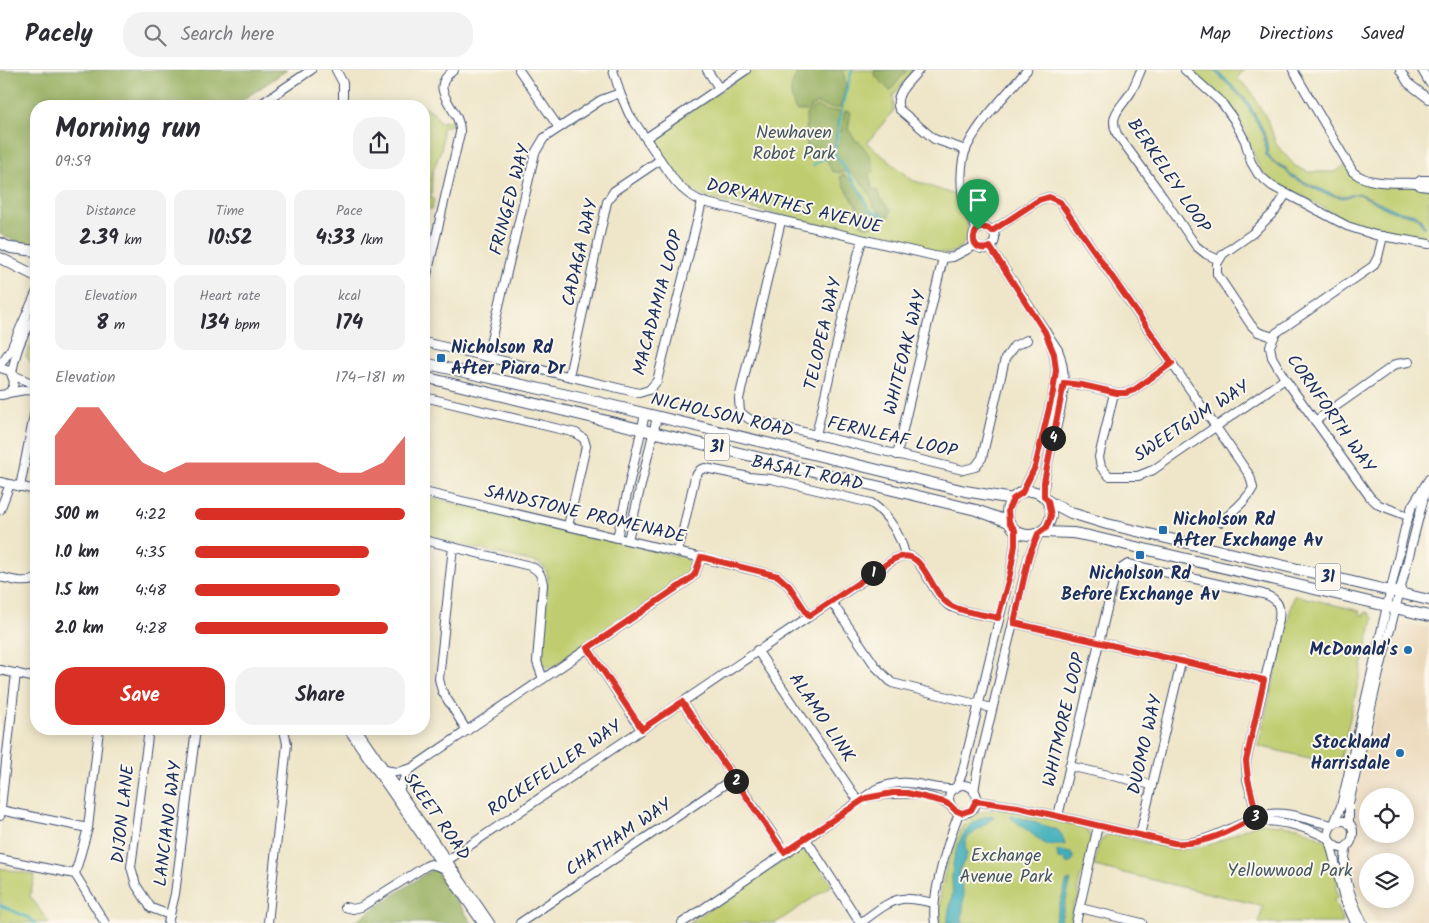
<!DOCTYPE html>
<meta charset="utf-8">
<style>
:root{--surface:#fff;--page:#f2f2f3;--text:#2b2b33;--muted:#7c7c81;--line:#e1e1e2;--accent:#d93025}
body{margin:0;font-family:Kalam,sans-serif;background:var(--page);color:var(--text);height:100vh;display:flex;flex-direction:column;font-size:19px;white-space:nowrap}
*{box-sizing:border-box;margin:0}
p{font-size:16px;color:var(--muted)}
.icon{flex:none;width:28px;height:28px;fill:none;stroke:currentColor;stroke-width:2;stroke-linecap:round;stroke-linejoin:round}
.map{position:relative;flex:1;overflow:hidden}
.panel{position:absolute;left:30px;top:30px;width:400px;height:635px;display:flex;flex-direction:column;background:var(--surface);border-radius:20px;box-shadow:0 2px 12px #0003}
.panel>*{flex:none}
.tools{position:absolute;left:1359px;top:718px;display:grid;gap:10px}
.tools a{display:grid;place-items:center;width:55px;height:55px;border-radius:50%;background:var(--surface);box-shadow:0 2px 12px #0003;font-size:25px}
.pin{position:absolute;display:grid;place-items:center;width:42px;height:42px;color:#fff;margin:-51px -21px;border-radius:50% 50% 50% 0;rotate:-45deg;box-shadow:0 0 5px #0007}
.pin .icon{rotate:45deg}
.km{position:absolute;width:25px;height:25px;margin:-12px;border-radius:50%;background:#222;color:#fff;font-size:14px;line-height:25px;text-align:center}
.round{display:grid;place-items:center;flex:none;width:52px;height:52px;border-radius:20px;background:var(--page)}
.headline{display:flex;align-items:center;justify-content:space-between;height:85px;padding:0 25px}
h1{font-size:28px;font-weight:600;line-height:38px}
.stats{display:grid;grid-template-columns:repeat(3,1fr);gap:8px;height:85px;padding:5px 25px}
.stats div{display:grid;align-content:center;border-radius:12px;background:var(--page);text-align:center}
.stats b{font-size:21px;font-weight:600}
.stats small{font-size:14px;font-weight:400}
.stats p{font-size:14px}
.chart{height:140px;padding:10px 25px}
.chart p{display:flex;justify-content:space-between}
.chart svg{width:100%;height:90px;margin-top:5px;fill:var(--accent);opacity:.7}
.button{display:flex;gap:10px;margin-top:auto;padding:10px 25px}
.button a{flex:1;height:58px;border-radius:20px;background:var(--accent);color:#fff;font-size:20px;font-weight:600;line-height:58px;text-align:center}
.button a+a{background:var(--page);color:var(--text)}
ul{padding:0 25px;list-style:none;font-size:16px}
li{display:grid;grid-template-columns:80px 60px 1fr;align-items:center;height:38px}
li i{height:12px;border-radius:6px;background:var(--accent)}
header{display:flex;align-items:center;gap:30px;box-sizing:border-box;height:70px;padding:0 25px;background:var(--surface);border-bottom:1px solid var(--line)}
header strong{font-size:24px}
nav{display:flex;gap:28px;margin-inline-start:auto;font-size:18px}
.search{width:350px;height:45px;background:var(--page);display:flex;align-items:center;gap:12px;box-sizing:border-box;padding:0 18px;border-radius:20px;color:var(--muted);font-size:19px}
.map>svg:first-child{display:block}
.built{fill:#ebd8ba;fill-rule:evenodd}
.green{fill:#bfcd70;stroke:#6d7e67}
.forest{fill:#97b062;stroke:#597060}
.water{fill:#3fafb9;stroke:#2d6f8c}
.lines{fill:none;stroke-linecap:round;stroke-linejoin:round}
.stream{stroke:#3fafb9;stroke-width:2.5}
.minor-casing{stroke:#3b4a6e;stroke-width:10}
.major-casing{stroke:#3b4a6e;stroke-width:12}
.minor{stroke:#fff;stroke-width:8}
.major{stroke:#fff;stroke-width:10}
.route-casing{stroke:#fff;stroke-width:10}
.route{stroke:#d93025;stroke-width:6}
.poi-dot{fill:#1f6fb2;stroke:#fbf7ec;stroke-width:2}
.labels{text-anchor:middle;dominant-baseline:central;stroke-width:4;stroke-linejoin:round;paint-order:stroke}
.shield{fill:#fbf7ec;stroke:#5e6b89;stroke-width:1}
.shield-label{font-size:16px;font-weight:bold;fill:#1b2f5e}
.park-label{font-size:18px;fill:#445662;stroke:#fbf7ec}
.street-label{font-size:18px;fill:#1b2f5e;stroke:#fbf7ec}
.poi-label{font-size:18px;font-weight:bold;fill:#1b2f5e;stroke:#fbf7ec;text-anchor:start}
</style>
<header>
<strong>Pacely</strong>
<div class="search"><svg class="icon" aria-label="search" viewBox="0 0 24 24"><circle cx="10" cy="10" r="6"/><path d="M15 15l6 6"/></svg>Search here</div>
<nav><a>Map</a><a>Directions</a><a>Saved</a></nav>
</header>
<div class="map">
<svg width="1429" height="853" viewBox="0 0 1429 853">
<rect width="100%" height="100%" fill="#fbf7ec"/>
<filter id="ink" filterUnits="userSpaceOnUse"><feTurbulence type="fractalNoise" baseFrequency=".02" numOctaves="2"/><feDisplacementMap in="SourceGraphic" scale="10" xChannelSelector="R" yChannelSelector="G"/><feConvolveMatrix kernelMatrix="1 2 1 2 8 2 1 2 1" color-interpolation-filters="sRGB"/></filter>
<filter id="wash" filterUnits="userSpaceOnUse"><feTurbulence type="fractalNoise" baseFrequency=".0096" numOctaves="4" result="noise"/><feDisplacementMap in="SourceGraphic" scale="20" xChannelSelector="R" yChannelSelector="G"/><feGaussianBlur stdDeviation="1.12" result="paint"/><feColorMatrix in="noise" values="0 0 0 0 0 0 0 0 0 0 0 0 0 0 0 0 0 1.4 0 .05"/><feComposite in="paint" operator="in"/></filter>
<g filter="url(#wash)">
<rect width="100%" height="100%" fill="#efe6c9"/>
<path class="built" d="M1404 553 1429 558V853H1377L1359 823 1348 794 1351 742 1396 559ZM1368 726H1405V764H1368ZM1368 791H1405V829H1368Z"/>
<g class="green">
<path d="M752 0H913L893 26 894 40 867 73 912 110 958 126C962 142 977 165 959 178 953 183 947 184 940 183L707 128C701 125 695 123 689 119 682 113 658 82 657 74 657 69 659 66 660 62Z"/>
<polygon points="1191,0 1244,0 1237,8 1251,21 1269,53 1276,74 1295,96 1308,102 1335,102 1346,95 1355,108 1366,114 1415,116 1429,119 1429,170 1372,159 1349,153 1309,129 1275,113 1264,103 1258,95 1243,56 1225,29"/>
<path d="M424 36C432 40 437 44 439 53L449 50 451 55 442 58V77L432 104 431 128 434 129 432 139H427L424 150Z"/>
<polygon points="36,263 36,306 34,303 36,295 33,295 26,286"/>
<polygon points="424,426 686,488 692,495 691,502 687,507 553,597 547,597 543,595 542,587 548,506 545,498 538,493 424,466"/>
<polygon points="1294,525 1360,541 1359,544 1364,545 1365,542 1369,543 1373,549 1339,695 1258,676"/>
<path d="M1002 739 1013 740 1081 756C1099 765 1087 788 1084 803L1081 806 1077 821 1079 825 1078 831 1074 833 1071 849 1073 853H940C936 827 951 759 975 745 982 740 993 740 1002 739Z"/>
<path d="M1262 753 1299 757 1326 771 1329 775 1338 814 1336 817 1338 827 1334 830 1343 853H1259L1263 836 1094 796C1097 782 1097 765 1114 764 1143 771 1175 784 1205 776 1225 771 1242 758 1262 753Z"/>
<path d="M798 781C813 779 824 804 832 815L776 853H689Z"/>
<polygon points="0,798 35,805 30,826 49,853 5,853 0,851"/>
</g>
<g class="forest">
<path d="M0 0H287L234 36H36V171C25 179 11 169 0 164Z"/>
<path d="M799 0H845L844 6 846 15 840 38H830L816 33 807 41H796C788 23 790 16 799 0Z"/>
<polygon points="875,0 907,0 890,21 874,5"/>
<path d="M816 36 827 41H841L834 75 838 76 845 41 851 42 848 59 856 71 860 72 870 86 874 101 869 104 873 120H877L881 129 891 140 888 148 882 153 868 157 862 155 859 151 857 137 841 110 840 107 842 105C854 107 865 132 870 142L880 146 884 145 874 137C873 124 859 108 848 101L839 103 832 101 824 86 807 89 806 44Z"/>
<polygon points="434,798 472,853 353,853"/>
</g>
<g class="water">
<polygon points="1213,0 1216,0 1223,6 1248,32 1263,59 1267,73 1268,85 1274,92 1286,98 1290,104 1311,115 1337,126 1345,126 1359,123 1396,140 1415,144 1420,148 1425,157 1423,157 1417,147 1391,141 1359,124 1343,128 1325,124 1290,106 1285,99 1273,93 1266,86 1263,63 1252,44 1242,28"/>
<path d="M991 745 994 747 967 768 965 776 967 785 960 799V807L964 825 962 850 963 853H948C947 844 951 835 952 826 953 819 952 813 952 806 953 780 963 751 991 745Z"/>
<polygon points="1013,745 1058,760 1062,765 1065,775 1046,775 1010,747"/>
<polygon points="1057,780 1071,783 1074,788 1071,793 1066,794 1066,790 1058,789"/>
<polygon points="1071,810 1060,853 1054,853 1067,811"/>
</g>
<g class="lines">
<g class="stream">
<polyline points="852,0 844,28 834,82 862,124 870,141 884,145"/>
<polyline points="813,95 834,82"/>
<polyline points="0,835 29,848 35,853"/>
</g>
</g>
</g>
<g filter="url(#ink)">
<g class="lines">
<defs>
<g id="minor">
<polyline points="336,0 343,13 343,36"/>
<polyline points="519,0 559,58"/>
<path d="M613 0 620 23 629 44 675 111C683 121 694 129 707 133L943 188 953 187 976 175"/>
<polyline points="707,0 719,18"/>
<path d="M919 0C910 11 893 24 899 39L934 69 966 80"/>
<path d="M1141 0C1138 7 1135 15 1131 22 1121 38 1108 45 1117 64L1156 117 1196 176 1206 184 1219 190"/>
<polyline points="1185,0 1222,33 1234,50 1245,71 1251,92 1258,104 1272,116 1347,156 1375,165 1429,174"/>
<path d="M1293 0 1353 102C1370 116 1396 112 1417 113L1421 110H1429"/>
<polyline points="1400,0 1408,13 1429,29"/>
<polyline points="1422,0 1429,12"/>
<polyline points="258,36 311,0"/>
<polyline points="646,68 746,0"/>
<polyline points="1417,113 1420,116 1429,117"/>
<polyline points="781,151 739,329 740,342 749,349 963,400 975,397 982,388 1005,289 1014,276 1027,270"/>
<circle cx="984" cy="168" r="11"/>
<path d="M977 160C974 153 969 147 966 139 960 122 959 92 968 75 981 49 1008 23 1027 0"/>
<path d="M992 161 1039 130 1049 127 1060 132 1250 406 1253 418C1246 432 1232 441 1221 452"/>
<polyline points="1383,166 1378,187 1373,196 1276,263 1270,276 1272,287 1285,309 1370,427 1379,435 1408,446"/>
<path d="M990 177 1058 280C1077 323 1043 380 1044 426"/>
<path d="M424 218 460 63C462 37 424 21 454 0"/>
<polyline points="1273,267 1258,262 1251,255 1217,204 1217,194 1223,184 1253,163 1275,141 1286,124"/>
<polyline points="424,272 639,323 649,320 657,311 702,132"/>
<polyline points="487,287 535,83 544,68 601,30 620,23"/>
<polyline points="0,295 11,279 36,223"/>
<path d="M0 298 10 301 14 312C13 320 8 325 0 325"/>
<path d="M12 304C15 283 23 262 36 246"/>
<polyline points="13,305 36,315"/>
<polyline points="569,306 607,132 614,121 660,90"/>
<polyline points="1059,313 1082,315 1117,323 1126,323 1134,320 1172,293"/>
<polyline points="8,323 25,320 36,321"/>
<polyline points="1114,323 1099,387 1101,397 1109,406 1138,406 1153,400 1285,309"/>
<polyline points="424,327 576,363 584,369 586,376 568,456"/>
<polyline points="1315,351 1396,294 1409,292"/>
<polyline points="816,365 851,211 862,170"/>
<polyline points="897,385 943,188"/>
<polyline points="0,412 36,420"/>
<polyline points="20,417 36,335"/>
<polyline points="424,422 778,506 789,516 809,546"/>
<polyline points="1022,423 1035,397 1053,323 1056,300 1054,284 1051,276"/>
<polyline points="0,440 10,414"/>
<polyline points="617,468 645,344"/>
<path d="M424 470 530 496C539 500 541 504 543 514L537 592 543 609"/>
<polyline points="628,470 657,347"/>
<polyline points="453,477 439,609 442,621 467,661"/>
<path d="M678 482 695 407 700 400 705 398 749 407 771 409 871 433C888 444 901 466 905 485"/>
<path d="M0 507C12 510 24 514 36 509"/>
<polyline points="831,531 876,597 892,613 992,638"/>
<polyline points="1014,553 1264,610"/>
<polyline points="588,578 641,659"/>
<polyline points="757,580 859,732"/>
<polyline points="0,600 36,608"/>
<polyline points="682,632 785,782"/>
<polyline points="149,659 131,797 136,815 151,838 170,845"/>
<polyline points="348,659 482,853"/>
<polyline points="357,659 490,853"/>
<polyline points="1069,696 1152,715"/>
<polyline points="384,700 397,702 412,698"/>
<circle cx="963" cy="729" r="14"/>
<polyline points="956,718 962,704 1010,504 1015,475 1015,460"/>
<polyline points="399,721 406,704 412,698 690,509 695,504 701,487"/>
<polyline points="974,722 977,703 1029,486 1039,463"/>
<path d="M868 727C898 722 922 721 950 735"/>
<path d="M976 731 1018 737 1174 773C1199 775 1220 763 1243 753 1251 749 1258 745 1268 744 1289 741 1311 751 1332 755"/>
<polyline points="0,740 88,758"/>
<polyline points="0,746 16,603"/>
<path d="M1058 746 1114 509 1119 500 1128 494 1263 524C1277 528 1281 535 1279 549L1246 691 1247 709 1257 746"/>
<path d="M1251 751C1279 750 1304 755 1329 769"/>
<polyline points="1334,754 1341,736 1405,458 1412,436 1429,409"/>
<polyline points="1349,754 1349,733 1379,603 1426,419"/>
<polyline points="1140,765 1181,593"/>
<polyline points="806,769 860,853"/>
<path d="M1330 771C1352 797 1365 743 1337 752 1331 754 1329 759 1328 765L1344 828 1355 853"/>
<path d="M1347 776C1340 801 1351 830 1363 853"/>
<polyline points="0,789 75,804 105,853"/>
<path d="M448 790 896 488C903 485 910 484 916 490 928 503 934 524 948 535 959 542 985 545 998 548"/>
<polyline points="75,804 88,758 99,659"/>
<polyline points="345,837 353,839 361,837 426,796 431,794 443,798"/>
<polyline points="1080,838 1142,853"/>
<polyline points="168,853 175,824 196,659"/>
<polyline points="268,853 287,674 284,660 281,659"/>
<polyline points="520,853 734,708"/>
<path d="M682 853 806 769 876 719C910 705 922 719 954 719"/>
<path d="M860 853C872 845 887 831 902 829 912 828 923 831 934 833"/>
<path d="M935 853C930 826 949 769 959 743"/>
<polyline points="1076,853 1098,756"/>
</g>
<g id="major">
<polyline points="0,173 11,178 36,181"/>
<polyline points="0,188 36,206"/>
<polyline points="424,293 585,329 965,421 1013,429"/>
<polyline points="424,307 976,440 1009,452"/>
<circle cx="1029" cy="443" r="22"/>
<polyline points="1048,431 1071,443 1107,454 1429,530"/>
<polyline points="1041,462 1073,463 1089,466 1429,546"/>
</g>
</defs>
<use href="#minor" class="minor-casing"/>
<use href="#major" class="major-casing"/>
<use href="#minor" class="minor"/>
<use href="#major" class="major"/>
</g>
</g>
<g class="lines" filter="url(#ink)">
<defs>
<path id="route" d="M1049 127 1060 132 1172 293 1134 320 1126 323H1117L1082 315 1064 313 1044 412V426L1048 431 1051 446 1046 458 1038 464 1029 486 1014 553 1264 610 1246 691 1248 709 1257 746C1233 760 1203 776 1174 773L1018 737 976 731 971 740 962 743 955 740 950 735 944 732 907 723H893L866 728 784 782 682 632 642 659 588 578 690 509 695 504 701 487 778 506 789 516 809 546 894 489C925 474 928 522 950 535 963 543 983 544 998 548L1010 504 1015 475V460L1009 452 1008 440 1013 429 1022 423 1035 397 1053 322 1056 300 1054 284 1045 262 990 177C976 183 968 168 979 158H987L992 161 1039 130Z"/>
</defs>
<use href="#route" class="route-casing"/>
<use href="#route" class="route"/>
</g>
<g class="poi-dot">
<rect x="436" y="283" width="10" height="10" rx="2.5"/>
<rect x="1158" y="455" width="10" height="10" rx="2.5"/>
<rect x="1135" y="480" width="10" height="10" rx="2.5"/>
<circle cx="1408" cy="580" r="5"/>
<circle cx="1400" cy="683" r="5"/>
</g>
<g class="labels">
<g class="shield">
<rect x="704.5" y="363.5" width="25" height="27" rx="4"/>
<rect x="1315.5" y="493.5" width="25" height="27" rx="4"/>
</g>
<g class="shield-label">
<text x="717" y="377">31</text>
<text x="1328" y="507">31</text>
</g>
<g class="park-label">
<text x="794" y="63">Newhaven<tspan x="794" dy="21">Robot Park</tspan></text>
<text x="1006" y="786">Exchange<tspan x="1006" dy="21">Avenue Park</tspan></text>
<text x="1290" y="801">Yellowwood Park</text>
</g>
<g class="street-label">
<text transform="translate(1168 106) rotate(56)">BERKELEY LOOP</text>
<text transform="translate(511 130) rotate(-75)">FRINGED WAY</text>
<text transform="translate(794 137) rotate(14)">DORYANTHES AVENUE</text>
<text transform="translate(581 183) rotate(-77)">CADAGA WAY</text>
<text transform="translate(659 233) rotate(-75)">MACADAMIA LOOP</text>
<text transform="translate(824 264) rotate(-77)">TELOPEA WAY</text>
<text transform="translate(906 283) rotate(-76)">WHITEOAK WAY</text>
<text transform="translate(1330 344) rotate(55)">CORNFORTH WAY</text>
<text transform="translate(722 346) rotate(13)">NICHOLSON ROAD</text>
<text transform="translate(1192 352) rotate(-33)">SWEETGUM WAY</text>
<text transform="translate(892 368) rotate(13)">FERNLEAF LOOP</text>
<text transform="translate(807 404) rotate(12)">BASALT ROAD</text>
<text transform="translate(585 445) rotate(13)">SANDSTONE PROMENADE</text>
<text transform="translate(821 648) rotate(56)">ALAMO LINK</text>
<text transform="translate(1065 650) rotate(-77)">WHITMORE LOOP</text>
<text transform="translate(1146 675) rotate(-77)">DUOMO WAY</text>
<text transform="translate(555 699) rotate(-34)">ROCKEFELLER WAY</text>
<text transform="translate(124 744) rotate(-84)">DIJON LANE</text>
<text transform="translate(436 747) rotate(55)">SKEET ROAD</text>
<text transform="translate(169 754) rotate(-83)">LANCIANO WAY</text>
<text transform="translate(619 768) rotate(-34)">CHATHAM WAY</text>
</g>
<g class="poi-label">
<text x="451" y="278">Nicholson Rd<tspan x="451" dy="21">After Piara Dr</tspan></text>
<text x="1173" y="450">Nicholson Rd<tspan x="1173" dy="21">After Exchange Av</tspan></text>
<text x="1140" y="504" text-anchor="middle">Nicholson Rd<tspan x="1140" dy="21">Before Exchange Av</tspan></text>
<text x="1398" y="580" text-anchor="end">McDonald's</text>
<text x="1390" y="673" text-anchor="end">Stockland<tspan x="1390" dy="21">Harrisdale</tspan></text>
</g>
</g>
</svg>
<div class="tools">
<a><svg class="icon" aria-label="locate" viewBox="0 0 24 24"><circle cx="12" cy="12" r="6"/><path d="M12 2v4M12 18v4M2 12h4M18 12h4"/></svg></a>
<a><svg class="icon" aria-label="layers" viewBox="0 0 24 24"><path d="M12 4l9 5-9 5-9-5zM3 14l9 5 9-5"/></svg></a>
</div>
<div class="pin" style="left:978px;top:160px;background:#1e9e55"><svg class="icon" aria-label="arrive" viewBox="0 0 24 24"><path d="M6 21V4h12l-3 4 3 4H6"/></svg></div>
<b class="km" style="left:873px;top:503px">1</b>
<b class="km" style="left:736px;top:711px">2</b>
<b class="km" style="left:1255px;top:747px">3</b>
<b class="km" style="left:1053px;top:368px">4</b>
<section class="panel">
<div class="headline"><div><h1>Morning run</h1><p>09:59</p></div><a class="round"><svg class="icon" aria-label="share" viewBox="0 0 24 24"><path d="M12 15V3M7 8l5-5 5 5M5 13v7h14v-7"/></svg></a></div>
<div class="stats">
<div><p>Distance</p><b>2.39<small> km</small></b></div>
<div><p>Time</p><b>10:52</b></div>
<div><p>Pace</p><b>4:33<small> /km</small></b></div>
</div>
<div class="stats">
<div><p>Elevation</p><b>8<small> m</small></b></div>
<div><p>Heart rate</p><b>134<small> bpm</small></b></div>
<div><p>kcal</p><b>174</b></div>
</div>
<div class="chart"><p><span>Elevation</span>174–181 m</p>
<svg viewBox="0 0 160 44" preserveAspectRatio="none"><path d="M0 44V20L10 6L20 6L30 20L40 33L50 38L60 33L70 33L80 33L90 33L100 33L110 33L120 33L130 38L140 38L150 33L160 20V44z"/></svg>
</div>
<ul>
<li><b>500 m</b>4:22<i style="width:100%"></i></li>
<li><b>1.0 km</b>4:35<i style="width:83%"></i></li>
<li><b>1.5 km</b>4:48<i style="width:69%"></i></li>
<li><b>2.0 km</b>4:28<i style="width:92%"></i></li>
</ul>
<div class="button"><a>Save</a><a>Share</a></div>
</section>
</div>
